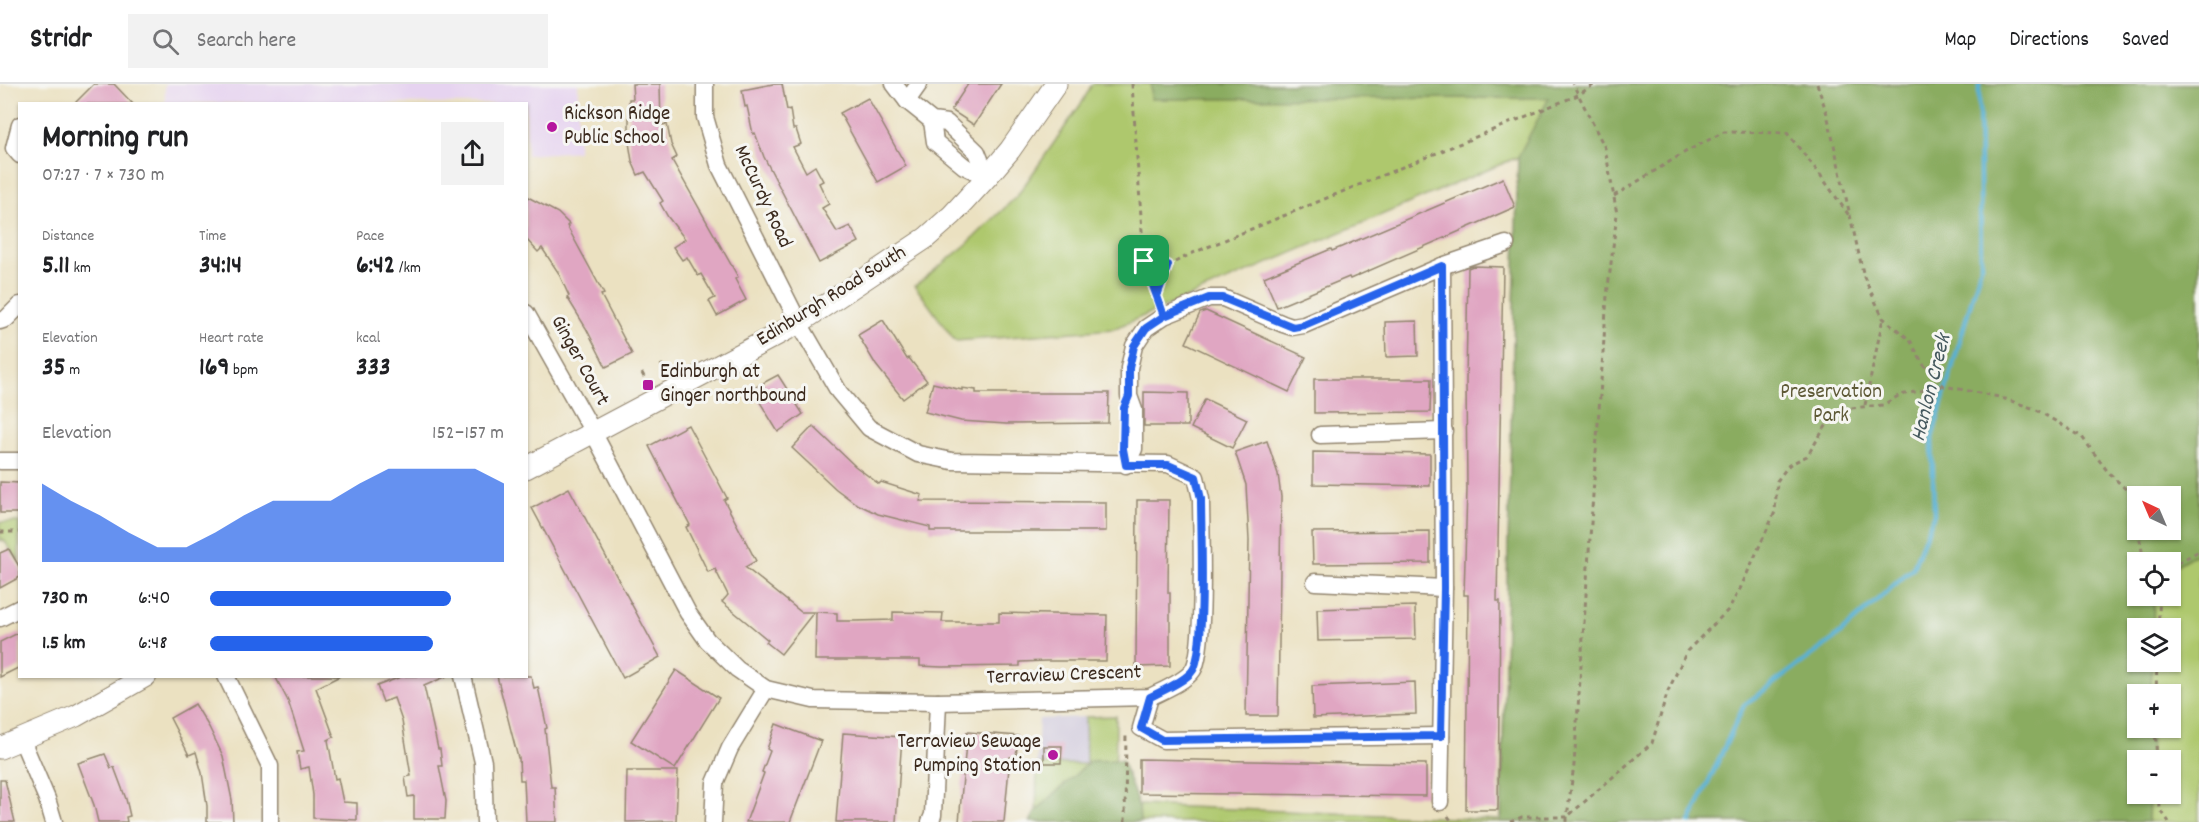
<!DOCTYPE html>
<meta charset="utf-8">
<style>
:root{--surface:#fff;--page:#f2f2f2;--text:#202124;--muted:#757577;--line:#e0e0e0;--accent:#2563eb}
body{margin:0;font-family:Dekko,sans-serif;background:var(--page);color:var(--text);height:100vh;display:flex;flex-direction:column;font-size:22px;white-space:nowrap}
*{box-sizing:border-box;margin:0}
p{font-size:20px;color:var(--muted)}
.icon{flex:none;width:33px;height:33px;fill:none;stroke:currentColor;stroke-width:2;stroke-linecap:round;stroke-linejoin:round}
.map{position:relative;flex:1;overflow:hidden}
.sheet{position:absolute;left:18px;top:18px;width:510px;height:576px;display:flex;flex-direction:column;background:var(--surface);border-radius:0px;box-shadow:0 2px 4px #0004}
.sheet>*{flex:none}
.needle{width:39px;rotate:316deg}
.buttons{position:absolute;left:2127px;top:402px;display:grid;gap:12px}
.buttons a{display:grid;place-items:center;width:54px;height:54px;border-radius:0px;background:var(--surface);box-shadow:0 2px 4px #0004;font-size:30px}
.pin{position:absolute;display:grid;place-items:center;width:51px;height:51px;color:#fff;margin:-26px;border-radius:12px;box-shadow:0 3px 9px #0006}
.round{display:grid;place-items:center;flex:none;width:63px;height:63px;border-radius:0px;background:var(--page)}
.head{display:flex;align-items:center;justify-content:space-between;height:102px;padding:0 24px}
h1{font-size:33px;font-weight:700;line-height:45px}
.metrics{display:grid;grid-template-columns:repeat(3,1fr);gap:9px;height:102px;padding:6px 24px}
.metrics div{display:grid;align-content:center}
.metrics b{font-size:26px;font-weight:700}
.metrics small{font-size:16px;font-weight:400}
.metrics p{font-size:16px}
.chart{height:168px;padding:12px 24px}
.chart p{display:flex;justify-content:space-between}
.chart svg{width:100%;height:108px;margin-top:6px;fill:var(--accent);opacity:.7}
ul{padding:0 24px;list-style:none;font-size:20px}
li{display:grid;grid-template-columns:96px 72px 1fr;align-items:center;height:45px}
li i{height:15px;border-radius:8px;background:var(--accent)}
header{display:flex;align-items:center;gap:36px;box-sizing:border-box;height:84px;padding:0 30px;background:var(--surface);border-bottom:2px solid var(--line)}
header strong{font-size:28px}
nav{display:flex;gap:33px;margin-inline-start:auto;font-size:21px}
.search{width:420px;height:54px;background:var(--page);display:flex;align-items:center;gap:15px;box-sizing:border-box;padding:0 21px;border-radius:0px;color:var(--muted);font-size:22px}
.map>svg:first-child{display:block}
.built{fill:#e6d3f0}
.industrial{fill:#c8c0d8}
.green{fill:#aec86d;stroke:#747946;stroke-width:1.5;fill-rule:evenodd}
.forest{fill:#8aac60;stroke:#626b3f;stroke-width:1.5;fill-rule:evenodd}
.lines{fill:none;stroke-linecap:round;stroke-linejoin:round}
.stream{stroke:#57b1d5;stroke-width:4.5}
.building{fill:#e0a6c2}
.minor-casing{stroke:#938670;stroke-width:19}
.major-casing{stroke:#938670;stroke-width:23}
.path{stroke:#938670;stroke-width:3;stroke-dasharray:4.5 4.5;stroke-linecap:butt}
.minor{stroke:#fff;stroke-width:16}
.major{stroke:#fff;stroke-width:21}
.route-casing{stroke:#fff;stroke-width:12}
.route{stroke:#2563eb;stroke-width:8}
.poi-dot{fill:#b5179e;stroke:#f6f6f2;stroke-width:2}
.labels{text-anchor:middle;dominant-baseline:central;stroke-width:6;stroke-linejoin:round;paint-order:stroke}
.poi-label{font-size:21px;fill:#3b2a1e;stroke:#f6f6f2;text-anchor:start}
.street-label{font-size:21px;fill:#3b2a1e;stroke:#f6f6f2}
.park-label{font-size:21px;fill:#5e5936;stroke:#f6f6f2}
.water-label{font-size:22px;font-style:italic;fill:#45595e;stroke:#f6f6f2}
</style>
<header>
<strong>Stridr</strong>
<div class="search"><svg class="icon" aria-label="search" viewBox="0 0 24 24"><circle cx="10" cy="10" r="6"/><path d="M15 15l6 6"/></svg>Search here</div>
<nav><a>Map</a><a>Directions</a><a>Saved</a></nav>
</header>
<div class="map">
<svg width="2199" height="738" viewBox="0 0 2199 738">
<rect width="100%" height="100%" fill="#f6f6f2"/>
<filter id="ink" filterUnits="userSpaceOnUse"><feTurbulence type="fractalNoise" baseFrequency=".0167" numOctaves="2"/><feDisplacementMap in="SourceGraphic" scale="12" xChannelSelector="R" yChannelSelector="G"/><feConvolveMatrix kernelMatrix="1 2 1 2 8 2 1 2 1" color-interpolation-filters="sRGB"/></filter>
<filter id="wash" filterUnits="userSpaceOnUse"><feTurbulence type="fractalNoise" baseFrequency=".008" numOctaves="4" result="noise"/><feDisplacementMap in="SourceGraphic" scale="24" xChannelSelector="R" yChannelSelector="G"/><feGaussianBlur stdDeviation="1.35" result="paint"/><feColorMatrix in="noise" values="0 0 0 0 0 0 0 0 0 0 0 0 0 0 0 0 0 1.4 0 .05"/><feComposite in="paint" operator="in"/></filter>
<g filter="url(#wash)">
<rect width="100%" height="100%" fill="#ebe1c1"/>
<polygon class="built" points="165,0 578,0 578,67 527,71 526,20 165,19"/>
<polygon class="industrial" points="1085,633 1086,680 1037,680 1039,635"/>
<g class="green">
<path d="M1092 0H2199V738H1036L1037 680H1086L1085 633 1116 632 1115 720 1501 736 1518 73 1113 245 955 257 915 202 966 161 1017 112 1083 17ZM2138 412H2170V446H2138ZM2138 478H2170V512H2138ZM2138 544H2170V578H2138ZM2138 610H2170V644H2138ZM2138 676H2170V710H2138Z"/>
<polygon points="0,438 19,438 19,477 3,455 0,457"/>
</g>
<g class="forest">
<path d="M1151 0H2199V468L2171 484 2170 478H2138V512H2154L2153 544H2138V578H2152L2151 610H2138V644H2151L2150 676H2138V710H2149L2148 738H1501L1518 73 1549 14 1151 15ZM2138 412H2170V446H2138Z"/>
<polygon points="1122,676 1139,723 1140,738 1030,738 1036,727 1090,677"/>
</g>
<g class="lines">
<polyline class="stream" points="1690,738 1744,621 1834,555 1913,484 1934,430 1932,354 1981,183 1979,0"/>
</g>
<g id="blocks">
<g class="building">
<polygon points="94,0 114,0 133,20 74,20"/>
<polygon points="632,0 660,0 661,41 667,40 671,60 677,73 672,76 738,193 735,195 746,216 717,232 709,217 715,214 701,190 698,192 687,173 682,176 673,163 685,155 668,133 660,119 663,117 645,88 638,91 632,77 627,46 629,46 629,15 633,15"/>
<polygon points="773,0 782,0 787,26 790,25 793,45 796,45 801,60 793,63 806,88 815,82 823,97 819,99 829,120 822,124 837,148 850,142 859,158 819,179 764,73 755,49 753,50 747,22 745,23 742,6"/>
<polygon points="968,0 1001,0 974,41 951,26"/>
<polygon points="868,14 906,82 878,98 840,29"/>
<polygon points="1503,94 1515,123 1350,195 1349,193 1277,223 1264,193 1331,165 1332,167"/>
<polygon points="526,112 558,129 569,140 567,142 604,210 601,211 632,270 606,283 586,244 567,213 569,212 558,188 542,164 538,168 526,155"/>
<polygon points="1473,182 1503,183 1497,517 1500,517 1498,726 1466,726 1468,511 1464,511 1467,405 1466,297 1468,184"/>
<polygon points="1206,227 1306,273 1289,308 1186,259 1200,229"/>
<polygon points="883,236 907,275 909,274 927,297 903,315 876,281 858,251"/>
<polygon points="1417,237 1418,272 1386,273 1385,238"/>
<polygon points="778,291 803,330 778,348 752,305"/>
<polygon points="1314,295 1431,295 1430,328 1314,329"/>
<polygon points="933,299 962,306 962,304 976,306 976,309 1109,309 1108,339 1006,340 961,337 925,328"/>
<polygon points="1144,308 1188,309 1188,342 1144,342"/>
<polygon points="1205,315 1247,335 1232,364 1191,344"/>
<polygon points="688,341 727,414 724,416 756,477 745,483 801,528 814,528 781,570 766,558 768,556 722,518 728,511 715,485 708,488 686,443 690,441 649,362"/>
<polygon points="813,342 855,382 879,400 881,398 922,411 920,417 1106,418 1106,447 930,447 930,443 878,430 855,419 836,405 792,364"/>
<polygon points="1267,357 1278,390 1281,413 1278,632 1246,632 1249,456 1246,401 1235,368"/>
<polygon points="1313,368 1430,370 1430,402 1313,400"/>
<polygon points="0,398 20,399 20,429 0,429"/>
<polygon points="569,404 660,573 623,594 532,424"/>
<polygon points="1137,416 1169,416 1168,509 1170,509 1170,582 1136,583"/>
<polygon points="1430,447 1430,479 1313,480 1312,448"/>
<polygon points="9,465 20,484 20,493 0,504 0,469"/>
<polygon points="1415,522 1416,555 1318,557 1317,525"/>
<polygon points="816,528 837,529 837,537 856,537 893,536 893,528 943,529 942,538 999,538 999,529 1107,531 1106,577 1046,577 1020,578 1020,582 942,583 920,582 920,576 815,576"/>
<polygon points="20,548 20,583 0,593 0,558"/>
<polygon points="676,586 719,614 675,685 631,657"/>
<polygon points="275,592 340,592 316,604 334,653 328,656 335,695 338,694 343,718 357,719 357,736 313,734 313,711 309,683 300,685 297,668 304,667 288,617"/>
<polygon points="403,592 447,592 424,602 438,665 440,665 442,682 439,682 446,717 445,735 414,735 414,712 408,713 405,693 411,692 402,637 394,614 383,618 377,602"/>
<polygon points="497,592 531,592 534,604 538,603 547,644 545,645 551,703 555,703 557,738 526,738 524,696 520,696 519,674 518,674"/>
<polygon points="1415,598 1416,630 1313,634 1312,602"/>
<polygon points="195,620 209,643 223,672 232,716 233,738 207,738 207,722 202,689 196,668 189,671 170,634"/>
<polygon points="776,640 821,657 790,738 746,738 764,689 762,688 770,667 767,665"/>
<polygon points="967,648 1018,652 1016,673 1010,673 1004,738 959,738"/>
<polygon points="843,649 902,653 896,738 836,738"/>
<polygon points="1044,662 1062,662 1061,679 1044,679"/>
<polygon points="105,670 111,684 114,683 126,715 130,732 126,733 127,738 98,738 94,721 78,679"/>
<polygon points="1139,675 1426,680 1426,712 1139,709"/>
<polygon points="627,687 678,687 676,737 626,738"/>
<polygon points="0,696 5,696 15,738 0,738"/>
</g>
</g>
</g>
<g filter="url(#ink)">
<use href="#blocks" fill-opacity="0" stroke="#938670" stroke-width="1.5"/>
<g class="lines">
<defs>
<g id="minor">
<polyline points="894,0 907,17 932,37 947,39 977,68 987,93"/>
<polyline points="907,17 919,0"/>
<polyline points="932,37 935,58 964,82 987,93"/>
<polyline points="20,41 14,64 20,71"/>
<path d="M526 229 593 348 688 529 707 556 737 585 766 605 813 616 938 618 1150 613C1162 607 1186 597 1193 586 1206 566 1201 445 1201 415L1196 393 1168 380 952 377 918 370 869 344 839 308 799 239 719 81 705 33V0"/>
<polyline points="0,237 6,235 20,221"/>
<polyline points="1320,351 1444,347"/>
<polyline points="0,377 20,377"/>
<polyline points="1126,381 1134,365 1134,326 1129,312 1129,284 1134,262 1146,244 1164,232 1209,214 1223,214 1283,240 1292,243 1304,241 1442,182 1506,160"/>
<polyline points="1315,498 1444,504"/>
<polyline points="0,534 20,524"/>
<polyline points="226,592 270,682 270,738"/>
<polyline points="463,592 483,678 485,738"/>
<polyline points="1150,613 1141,644 1163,656 1441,652"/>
<polyline points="22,656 47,715 54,738"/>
<polyline points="1440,718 1444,504 1442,182"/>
<polyline points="713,738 715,699 730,664 766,605"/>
<polyline points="930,738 933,731 938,618"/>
</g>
<g id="major">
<polyline points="526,384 799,239 926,154 952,131 987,93 1010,66 1056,0"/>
<polyline points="0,664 76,632 146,592"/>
</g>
</defs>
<use href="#minor" class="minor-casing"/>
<use href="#major" class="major-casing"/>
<g class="path">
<polyline points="1132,0 1144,177 1156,210"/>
<polyline points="1817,0 1827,30 1864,193 1883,234 1910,256 1923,280 1944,302 1999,313 2035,325 2082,353 2108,388 2137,416 2138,432"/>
<polyline points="1614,112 1687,67 1724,48 1787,49 1819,89 1850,133"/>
<polyline points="1145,177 1156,182 1169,181"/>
<polyline points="1158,217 1157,212 1169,181 1193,169 1578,11 1595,0"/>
<polyline points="661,280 666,289"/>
<polyline points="642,289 648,301"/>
<polyline points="1865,321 1883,234"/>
<polyline points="2138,446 2142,467 2153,478"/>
<polyline points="0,448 20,448"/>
<polyline points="2170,483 2199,467"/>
<polyline points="2158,544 2160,512"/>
<polyline points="2156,610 2157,578"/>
<polyline points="2155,644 2157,676"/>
<polyline points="2159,710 2160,725 2169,738"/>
<polyline points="1448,732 1452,738"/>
<polyline points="1125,738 1126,648"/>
<polyline points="1510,738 1522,733 1567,733 1574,681 1607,212 1617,130 1605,64 1573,0"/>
<polyline points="1567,738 1567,733 1652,659 1668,607 1687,567 1728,526 1740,505 1775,428 1777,397 1789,381 1807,372 1831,334 1851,324 1883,321 1900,311 1944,302"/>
</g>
<use href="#minor" class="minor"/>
<use href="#major" class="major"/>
</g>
</g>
<g class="lines" filter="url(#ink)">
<defs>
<path id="route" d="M1144 177 1164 232 1146 244 1134 262 1129 284V312L1124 324 1123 365 1126 381H1168L1196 393 1201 415C1201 445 1206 566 1193 586 1186 597 1162 607 1150 613L1141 644 1162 656 1441 652 1444 504 1442 182 1304 241 1293 243 1223 214H1209L1164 232 1157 212 1168 181 1156 182 1144 177"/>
</defs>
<use href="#route" class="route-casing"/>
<use href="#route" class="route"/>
</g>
<g class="poi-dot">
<circle cx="552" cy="43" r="6"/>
<rect x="642" y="295" width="12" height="12" rx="3"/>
<circle cx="1053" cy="671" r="6"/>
</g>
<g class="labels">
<g class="poi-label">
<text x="564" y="31">Rickson Ridge<tspan x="564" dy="24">Public School</tspan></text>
<text x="660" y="289">Edinburgh at<tspan x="660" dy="24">Ginger northbound</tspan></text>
<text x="1041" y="659" text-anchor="end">Terraview Sewage<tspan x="1041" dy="24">Pumping Station</tspan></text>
</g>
<g class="street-label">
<text transform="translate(762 113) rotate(65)">McCurdy Road</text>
<text transform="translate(832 213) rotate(-32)">Edinburgh Road South</text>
<text transform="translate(579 277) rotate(61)">Ginger Court</text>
<text transform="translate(1064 592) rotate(-2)">Terraview Crescent</text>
</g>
<g class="park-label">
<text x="1831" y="309">Preservation<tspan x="1831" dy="24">Park</tspan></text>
</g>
<g class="water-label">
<text transform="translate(1932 304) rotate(-76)">Hanlon Creek</text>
</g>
</g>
</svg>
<div class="buttons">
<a><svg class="needle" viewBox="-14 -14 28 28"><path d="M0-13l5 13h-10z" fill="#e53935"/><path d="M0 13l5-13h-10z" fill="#757577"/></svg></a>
<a><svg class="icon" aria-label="locate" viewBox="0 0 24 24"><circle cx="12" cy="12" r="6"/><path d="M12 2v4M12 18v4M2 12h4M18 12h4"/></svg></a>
<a><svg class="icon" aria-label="layers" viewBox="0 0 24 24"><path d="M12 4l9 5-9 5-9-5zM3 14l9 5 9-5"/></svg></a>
<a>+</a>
<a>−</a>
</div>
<div class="pin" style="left:1144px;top:177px;background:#1e9e55"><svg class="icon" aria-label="arrive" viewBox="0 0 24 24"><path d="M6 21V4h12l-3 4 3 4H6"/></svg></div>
<section class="sheet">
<div class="head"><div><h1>Morning run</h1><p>07:27 · 7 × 730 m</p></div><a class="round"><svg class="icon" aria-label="share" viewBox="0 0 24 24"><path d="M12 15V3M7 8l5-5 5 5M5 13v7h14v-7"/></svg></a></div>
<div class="metrics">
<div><p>Distance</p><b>5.11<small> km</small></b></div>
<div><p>Time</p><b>34:14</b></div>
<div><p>Pace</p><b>6:42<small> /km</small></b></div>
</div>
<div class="metrics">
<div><p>Elevation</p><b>35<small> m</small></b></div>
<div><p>Heart rate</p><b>169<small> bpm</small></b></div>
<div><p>kcal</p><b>333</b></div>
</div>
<div class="chart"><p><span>Elevation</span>152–157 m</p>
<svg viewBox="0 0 160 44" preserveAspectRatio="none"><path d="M0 44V12L10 19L20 25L30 32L40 38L50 38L60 32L70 25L80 19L90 19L100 19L110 12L120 6L130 6L140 6L150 6L160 12V44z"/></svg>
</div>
<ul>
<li><b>730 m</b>6:40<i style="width:82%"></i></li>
<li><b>1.5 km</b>6:48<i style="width:76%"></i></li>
</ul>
</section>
</div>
